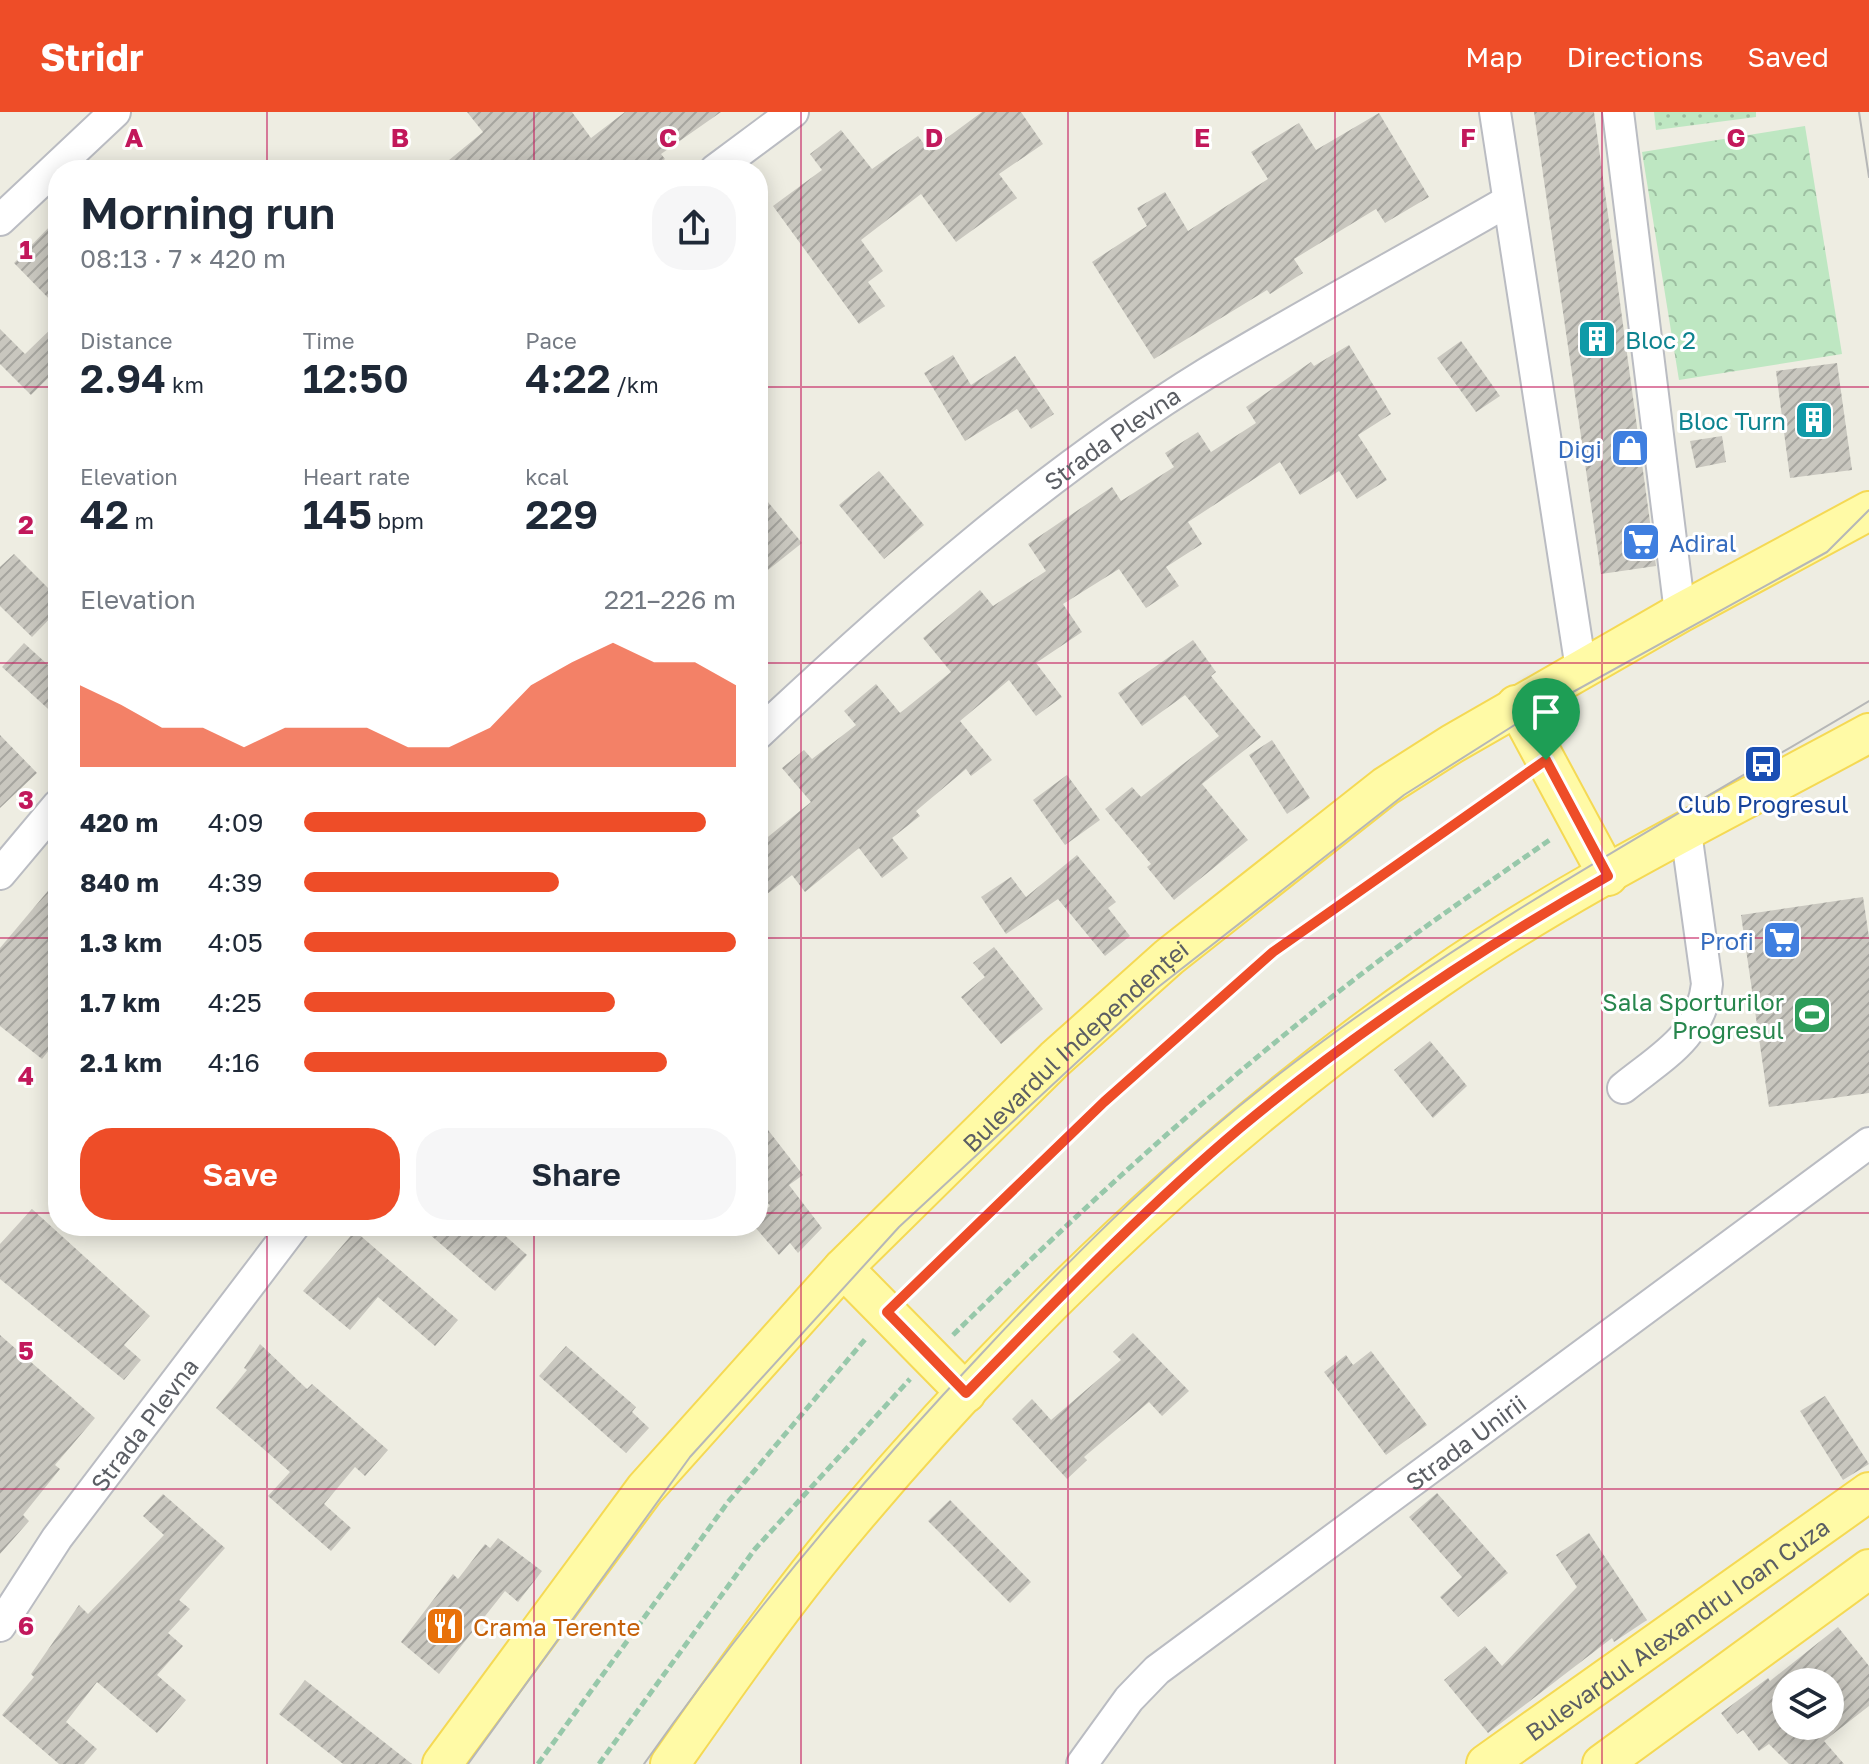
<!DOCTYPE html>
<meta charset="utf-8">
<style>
:root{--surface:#fff;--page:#f6f6f7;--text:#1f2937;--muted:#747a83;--accent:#ee4d28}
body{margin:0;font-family:"Golos Text",sans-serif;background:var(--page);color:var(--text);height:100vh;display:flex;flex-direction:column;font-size:30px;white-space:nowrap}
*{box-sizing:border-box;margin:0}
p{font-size:26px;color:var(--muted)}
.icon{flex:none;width:44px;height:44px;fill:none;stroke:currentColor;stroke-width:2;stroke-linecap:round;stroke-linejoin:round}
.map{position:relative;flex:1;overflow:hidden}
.side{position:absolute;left:48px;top:48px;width:720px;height:1076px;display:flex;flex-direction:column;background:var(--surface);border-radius:32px;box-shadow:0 4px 20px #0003}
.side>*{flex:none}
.tools{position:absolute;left:1772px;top:1556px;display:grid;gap:16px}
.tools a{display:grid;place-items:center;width:72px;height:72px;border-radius:50%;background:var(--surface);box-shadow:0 4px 20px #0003;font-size:40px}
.pin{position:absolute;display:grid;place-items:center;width:68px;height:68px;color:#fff;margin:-82px -34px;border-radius:50% 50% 50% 0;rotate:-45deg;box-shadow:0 0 8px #0007}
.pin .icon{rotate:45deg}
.round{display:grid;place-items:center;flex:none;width:84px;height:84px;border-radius:32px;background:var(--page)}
.head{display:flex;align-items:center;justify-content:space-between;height:136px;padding:0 32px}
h1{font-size:44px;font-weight:600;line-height:60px}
.stats{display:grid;grid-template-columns:repeat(3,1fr);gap:12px;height:136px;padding:8px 32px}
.stats div{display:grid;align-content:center}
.stats b{font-size:40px;font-weight:600}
.stats small{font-size:22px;font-weight:400}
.stats p{font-size:22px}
.chart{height:224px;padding:16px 32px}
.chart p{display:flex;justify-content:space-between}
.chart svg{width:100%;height:144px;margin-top:8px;fill:var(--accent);opacity:.7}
.cta{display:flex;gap:16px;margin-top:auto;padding:16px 32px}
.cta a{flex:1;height:92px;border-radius:32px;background:var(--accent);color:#fff;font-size:32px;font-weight:600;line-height:92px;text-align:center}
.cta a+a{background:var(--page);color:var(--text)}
ul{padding:0 32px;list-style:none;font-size:26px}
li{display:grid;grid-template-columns:128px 96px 1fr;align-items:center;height:60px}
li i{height:20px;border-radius:10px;background:var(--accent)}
header{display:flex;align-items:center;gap:48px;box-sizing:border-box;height:112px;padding:0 40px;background:var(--accent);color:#fff}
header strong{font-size:38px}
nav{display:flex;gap:44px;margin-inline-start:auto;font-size:28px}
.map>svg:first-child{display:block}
.grass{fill:url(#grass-dots)}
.park{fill:url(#park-crowns)}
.building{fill:url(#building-hatch);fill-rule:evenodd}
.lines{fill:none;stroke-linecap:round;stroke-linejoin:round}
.minor-casing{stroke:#babcc2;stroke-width:34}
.major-casing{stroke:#f5d954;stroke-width:42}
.path{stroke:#97c8aa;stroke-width:5;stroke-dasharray:8 4;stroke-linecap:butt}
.minor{stroke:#fff;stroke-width:30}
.major{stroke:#fffaa6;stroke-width:38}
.tram{stroke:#b6b7b7;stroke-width:2}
.route-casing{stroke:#fff;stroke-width:16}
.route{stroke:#ee4d28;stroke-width:10}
.grid{fill:none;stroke:#c2185b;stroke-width:2;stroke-opacity:0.55}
.labels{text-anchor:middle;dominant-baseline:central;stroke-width:6;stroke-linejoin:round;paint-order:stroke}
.culture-label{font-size:24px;fill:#0d838f;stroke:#fff;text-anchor:start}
.street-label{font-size:24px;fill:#5b5e64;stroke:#fff}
.shop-label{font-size:24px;fill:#366cbe;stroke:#fff;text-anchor:end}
.transit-label{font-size:24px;fill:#164399;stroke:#fff}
.leisure-label{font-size:24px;fill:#27864d;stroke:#fff;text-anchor:end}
.food-label{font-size:24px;fill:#c56008;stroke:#fff;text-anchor:start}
.grid-label{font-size:26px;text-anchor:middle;font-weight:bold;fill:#c2185b;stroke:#fff;stroke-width:6;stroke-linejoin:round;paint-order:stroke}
</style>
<header>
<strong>Stridr</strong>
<nav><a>Map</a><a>Directions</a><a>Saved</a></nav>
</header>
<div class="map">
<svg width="1869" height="1652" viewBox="0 0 1869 1652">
<defs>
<pattern id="grass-dots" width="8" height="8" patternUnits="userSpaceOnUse" patternTransform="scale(2)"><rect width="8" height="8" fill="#bee7c2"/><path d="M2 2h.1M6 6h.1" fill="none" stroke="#9dbea1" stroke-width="1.8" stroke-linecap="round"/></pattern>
<pattern id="park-crowns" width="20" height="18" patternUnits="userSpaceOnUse" patternTransform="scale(2)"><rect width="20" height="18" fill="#bee7c2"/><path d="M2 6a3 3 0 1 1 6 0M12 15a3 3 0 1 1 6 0" fill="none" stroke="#9dbea1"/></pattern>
<pattern id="building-hatch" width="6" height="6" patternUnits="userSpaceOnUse" patternTransform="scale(2)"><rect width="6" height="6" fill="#c9c7bf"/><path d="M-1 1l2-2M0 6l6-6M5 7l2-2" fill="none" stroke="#a6a59f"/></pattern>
</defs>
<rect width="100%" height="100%" fill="#eeede2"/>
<polygon class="grass" points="1654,0 1756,0 1756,5 1656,18"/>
<polygon class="park" points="1805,14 1842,242 1679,268 1642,40"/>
<g class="building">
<polygon points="467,0 572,0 591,26 625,0 721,0 661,42 665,47 651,58 437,58 483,20"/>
<polygon points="982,0 1021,0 1043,32 999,62 1017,86 956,130 921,82 861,128 883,159 868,170 885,194 859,212 773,94 822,58 810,42 841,18 872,57 918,24 929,39"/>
<polygon points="1534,0 1594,0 1656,454 1601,462"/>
<polygon points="1379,1 1429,85 1385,111 1376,97 1294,147 1303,161 1270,182 1267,178 1154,247 1092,150 1147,114 1137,96 1165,80 1188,119 1268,67 1251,40 1299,11 1316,38"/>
<polygon points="58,106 58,196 14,151"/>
<polygon points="58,210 58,256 31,283 0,252 0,217 25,242"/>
<polygon points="1461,229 1500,284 1476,300 1437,246"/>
<polygon points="1349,233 1391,302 1358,323 1387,368 1357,387 1339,359 1300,383 1280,350 1188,410 1202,432 1166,455 1179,474 1146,496 1119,457 1063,492 1082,520 1036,551 1062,585 1036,604 1009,568 960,609 992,648 971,664 966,657 916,699 920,704 892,726 908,746 882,766 859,736 805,780 792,763 758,789 758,733 811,690 782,656 804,638 812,647 856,613 844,599 876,572 900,601 951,560 923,526 980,478 993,494 1046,459 1028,432 1112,375 1121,389 1174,355 1165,341 1198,320 1211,340 1256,311 1246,295 1311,250 1314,254"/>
<polygon points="953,243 971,273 1015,244 1054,302 1031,317 1017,297 965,329 924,261"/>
<polygon points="1837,251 1852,358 1790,366 1776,259"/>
<polygon points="1722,324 1726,350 1696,356 1690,329"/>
<polygon points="879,359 924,413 884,447 839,393"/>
<polygon points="758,378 802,431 758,466"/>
<polygon points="14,442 58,486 58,498 32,525 0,494 0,455"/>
<polygon points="1193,528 1216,560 1211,564 1261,625 1202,672 1248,728 1174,788 1147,755 1151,752 1105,697 1132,675 1141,685 1219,624 1185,583 1142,614 1118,581"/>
<polygon points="24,531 58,562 58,606 2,555"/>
<polygon points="0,623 37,661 0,696"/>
<polygon points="1272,628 1310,686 1287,702 1249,643"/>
<polygon points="1067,663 1100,708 1065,733 1033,688"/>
<polygon points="1077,743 1116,790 1108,796 1130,824 1105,844 1058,787 1006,822 981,785 1011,765 1026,785"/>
<polygon points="58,767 58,927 42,947 0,914 0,836"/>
<polygon points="1863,785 1869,825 1869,981 1769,995 1741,803"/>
<polygon points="994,835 1043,897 1001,932 961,885 985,865 973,851"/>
<polygon points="1430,929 1467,974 1433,1006 1394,958"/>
<polygon points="758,1005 803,1063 789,1073 822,1116 798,1141 790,1131 779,1143 754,1114 758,1114 758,1104 770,1094 758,1078"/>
<polygon points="32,1097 150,1204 124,1233 141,1248 124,1268 0,1167 0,1132"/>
<polygon points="420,1114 494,1114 527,1143 495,1179"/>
<polygon points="355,1119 458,1208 435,1234 378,1185 350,1218 303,1179"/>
<polygon points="1133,1221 1189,1279 1162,1304 1149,1290 1084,1345 1087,1348 1067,1367 1012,1307 1032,1287 1051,1308 1121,1248 1113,1240"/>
<polygon points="0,1223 95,1306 55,1353 60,1357 23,1403 29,1409 0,1442"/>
<polygon points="260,1232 307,1277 312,1272 388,1338 365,1364 355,1355 324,1392 351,1416 331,1439 268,1384 290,1360 216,1296 247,1258 244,1256"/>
<polygon points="566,1234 636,1295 632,1300 649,1316 626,1341 539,1264"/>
<polygon points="1371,1239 1427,1313 1386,1343 1324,1260 1346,1243 1353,1253"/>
<polygon points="1825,1284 1869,1352 1843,1368 1800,1299"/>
<polygon points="1437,1381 1508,1461 1458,1505 1440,1485 1462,1465 1409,1405"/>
<polygon points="163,1382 225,1436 179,1488 190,1497 168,1521 183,1534 157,1563 186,1588 157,1621 97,1570 66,1610 97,1637 84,1652 59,1652 2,1603 34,1565 31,1562 79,1493 88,1502 164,1423 143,1404"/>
<polygon points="950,1388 1031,1470 1010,1491 928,1409"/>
<polygon points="1589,1421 1647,1508 1614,1530 1612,1526 1488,1621 1444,1568 1485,1534 1502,1554 1577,1475 1556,1443"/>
<polygon points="498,1426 542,1459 518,1490 505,1479 439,1562 401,1530 453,1462 458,1467 485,1432 490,1436"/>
<path d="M1838 1515 1869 1554V1594L1824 1629 1844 1652H1789L1769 1632 1759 1639 1743 1618 1737 1622 1721 1601 1768 1566 1770 1569ZM1786 1570H1830V1614H1786Z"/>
<polygon points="305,1568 412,1652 343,1652 279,1602"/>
</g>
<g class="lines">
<defs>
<g id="minor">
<polyline points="1495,0 1581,557"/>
<polyline points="1618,0 1680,501"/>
<polyline points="715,58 793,0"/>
<polyline points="0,108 115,0"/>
<path id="s1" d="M758 622C898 491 1043 362 1207 261 1306 201 1408 147 1508 89"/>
<polyline points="0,762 58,693"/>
<path d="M1623 976C1661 945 1701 925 1707 872L1686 720"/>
<path id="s2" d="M0 1514 57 1426 294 1114"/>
<path id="s3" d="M1082 1652 1129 1587 1157 1558 1869 1031"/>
</g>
<g id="major">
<polyline points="1516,593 1608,764"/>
<polyline points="843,1156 966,1281"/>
<path id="s4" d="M442 1652 645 1377 843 1156 1055 947 1169 845 1386 674 1452 632 1680 501 1869 399"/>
<path d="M670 1652C727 1571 784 1489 848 1413 1020 1208 1216 1021 1436 868 1572 773 1724 700 1869 621"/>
<path id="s5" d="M1486 1652 1869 1380"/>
<polyline points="1602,1652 1869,1457"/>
</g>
</defs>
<use href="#minor" class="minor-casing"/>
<use href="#major" class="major-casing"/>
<g class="path">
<polyline points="909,1179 1104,990 1273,840 1518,667"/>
<path d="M953 1223C1091 1087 1236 955 1392 839 1444 801 1498 764 1551 727"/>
<polyline points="538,1652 728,1390 867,1225"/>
<polyline points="599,1652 755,1437 910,1267"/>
</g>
<use href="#minor" class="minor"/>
<use href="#major" class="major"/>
<g class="tram">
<polyline points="1859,0 1869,65"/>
<polyline points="468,1652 690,1345 899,1115 1157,876 1404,683 1524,607 1827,440 1869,398"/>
<path d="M644 1652C747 1506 861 1369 984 1239 1079 1137 1179 1038 1291 953 1472 815 1673 706 1869 589"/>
</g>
</g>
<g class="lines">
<defs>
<path id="route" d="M1546 648 1608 764C1478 838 1355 920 1240 1016 1143 1098 1055 1190 966 1281L887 1200 1104 990 1273 840Z"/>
</defs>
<use href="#route" class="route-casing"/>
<use href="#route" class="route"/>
</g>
<path class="grid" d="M267 0V58M534 0V58M801 0V1652M1068 0V1652M1335 0V1652M1602 0V1652M0 275H58M758 275H1869M0 551H58M758 551H1869M0 826H58M758 826H1869M0 1101H58M758 1101H1869M267 1114V1652M534 1114V1652M0 1377H1869"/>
<defs>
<symbol id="building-square" viewBox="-11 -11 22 22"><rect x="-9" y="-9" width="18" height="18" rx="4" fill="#0f9aa8" stroke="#fff"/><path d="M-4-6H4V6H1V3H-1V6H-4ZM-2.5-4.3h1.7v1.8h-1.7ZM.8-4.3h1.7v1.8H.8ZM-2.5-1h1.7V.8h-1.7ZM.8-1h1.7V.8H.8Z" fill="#fff"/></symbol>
<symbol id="shop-square" viewBox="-11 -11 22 22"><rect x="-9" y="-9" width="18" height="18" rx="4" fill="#3f7fe0" stroke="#fff"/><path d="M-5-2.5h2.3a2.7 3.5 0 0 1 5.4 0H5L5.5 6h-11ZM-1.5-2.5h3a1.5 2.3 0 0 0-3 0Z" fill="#fff"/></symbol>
<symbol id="supermarket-square" viewBox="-11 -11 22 22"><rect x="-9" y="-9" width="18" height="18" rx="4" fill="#3f7fe0" stroke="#fff"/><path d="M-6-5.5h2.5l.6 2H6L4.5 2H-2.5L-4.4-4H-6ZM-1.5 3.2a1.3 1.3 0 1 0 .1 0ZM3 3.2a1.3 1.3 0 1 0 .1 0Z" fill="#fff"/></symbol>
<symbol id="bus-square" viewBox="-11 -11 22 22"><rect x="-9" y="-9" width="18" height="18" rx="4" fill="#1a4fb4" stroke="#fff"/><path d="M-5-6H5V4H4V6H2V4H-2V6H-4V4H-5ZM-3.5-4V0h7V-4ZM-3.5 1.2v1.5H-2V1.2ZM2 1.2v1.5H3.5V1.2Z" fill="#fff"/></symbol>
<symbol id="stadium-square" viewBox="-11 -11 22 22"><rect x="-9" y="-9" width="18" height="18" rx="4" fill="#2e9e5b" stroke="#fff"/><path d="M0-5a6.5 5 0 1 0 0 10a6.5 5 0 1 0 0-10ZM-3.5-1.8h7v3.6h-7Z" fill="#fff"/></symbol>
<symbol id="restaurant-square" viewBox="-11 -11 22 22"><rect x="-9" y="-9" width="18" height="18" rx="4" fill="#e8710a" stroke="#fff"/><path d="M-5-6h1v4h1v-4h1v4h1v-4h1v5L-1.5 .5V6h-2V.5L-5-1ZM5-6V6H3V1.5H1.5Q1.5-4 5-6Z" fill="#fff"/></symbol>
</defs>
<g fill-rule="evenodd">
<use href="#building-square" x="1575" y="205" width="44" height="44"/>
<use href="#building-square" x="1792" y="286" width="44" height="44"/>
<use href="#shop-square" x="1608" y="314" width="44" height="44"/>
<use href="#supermarket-square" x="1619" y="408" width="44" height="44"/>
<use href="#bus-square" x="1741" y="630" width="44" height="44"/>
<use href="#supermarket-square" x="1760" y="806" width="44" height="44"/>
<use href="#stadium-square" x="1790" y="881" width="44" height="44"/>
<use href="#restaurant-square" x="423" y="1492" width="44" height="44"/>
</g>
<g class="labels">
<g class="culture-label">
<text x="1625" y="227">Bloc 2</text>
<text x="1786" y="308" text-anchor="end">Bloc Turn</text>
</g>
<g class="street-label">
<text stroke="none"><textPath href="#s1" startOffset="462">Strada Plevna</textPath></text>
<text stroke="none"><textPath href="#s4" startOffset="960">Bulevardul Independenței</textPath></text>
<text stroke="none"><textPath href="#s2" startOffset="248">Strada Plevna</textPath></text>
<text stroke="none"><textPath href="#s3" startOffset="504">Strada Unirii</textPath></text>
<text stroke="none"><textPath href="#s5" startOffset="234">Bulevardul Alexandru Ioan Cuza</textPath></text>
</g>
<g class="shop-label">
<text x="1602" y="336">Digi</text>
<text x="1669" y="430" text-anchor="start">Adiral</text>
<text x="1754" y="828">Profi</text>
</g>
<g class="transit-label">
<text x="1763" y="691">Club Progresul</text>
</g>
<g class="leisure-label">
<text x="1784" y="889">Sala Sporturilor<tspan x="1784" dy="28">Progresul</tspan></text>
</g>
<g class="food-label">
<text x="473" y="1514">Crama Terente</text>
</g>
</g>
<g class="grid-label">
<text x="134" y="35">A</text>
<text x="400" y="35">B</text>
<text x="668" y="35">C</text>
<text x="934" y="35">D</text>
<text x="1202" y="35">E</text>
<text x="1468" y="35">F</text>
<text x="1736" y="35">G</text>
<text x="26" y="147">1</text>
<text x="26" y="422">2</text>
<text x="26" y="697">3</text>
<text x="26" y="973">4</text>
<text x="26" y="1248">5</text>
<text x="26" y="1523">6</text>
</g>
</svg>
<div class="tools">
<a><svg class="icon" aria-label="layers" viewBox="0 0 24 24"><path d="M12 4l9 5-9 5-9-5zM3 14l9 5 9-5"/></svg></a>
</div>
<div class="pin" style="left:1546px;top:648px;background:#1e9e55"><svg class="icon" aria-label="arrive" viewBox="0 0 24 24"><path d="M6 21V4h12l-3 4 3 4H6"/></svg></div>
<section class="side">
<div class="head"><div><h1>Morning run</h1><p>08:13 · 7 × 420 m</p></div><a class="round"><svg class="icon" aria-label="share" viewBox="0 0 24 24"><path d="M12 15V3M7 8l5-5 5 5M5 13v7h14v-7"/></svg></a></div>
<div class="stats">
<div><p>Distance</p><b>2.94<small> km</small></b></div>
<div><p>Time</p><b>12:50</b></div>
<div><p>Pace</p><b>4:22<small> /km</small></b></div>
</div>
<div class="stats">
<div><p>Elevation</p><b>42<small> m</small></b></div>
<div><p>Heart rate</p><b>145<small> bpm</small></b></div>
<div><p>kcal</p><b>229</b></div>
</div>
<div class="chart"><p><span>Elevation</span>221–226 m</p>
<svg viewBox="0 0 160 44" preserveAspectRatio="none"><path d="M0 44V19L10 25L20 32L30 32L40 38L50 32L60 32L70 32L80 38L90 38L100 32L110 19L120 12L130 6L140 12L150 12L160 19V44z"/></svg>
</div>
<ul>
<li><b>420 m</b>4:09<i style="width:93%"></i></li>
<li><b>840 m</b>4:39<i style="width:59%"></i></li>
<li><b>1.3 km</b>4:05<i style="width:100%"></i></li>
<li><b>1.7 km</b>4:25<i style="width:72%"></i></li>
<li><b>2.1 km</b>4:16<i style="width:84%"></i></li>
</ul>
<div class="cta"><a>Save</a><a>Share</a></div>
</section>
</div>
